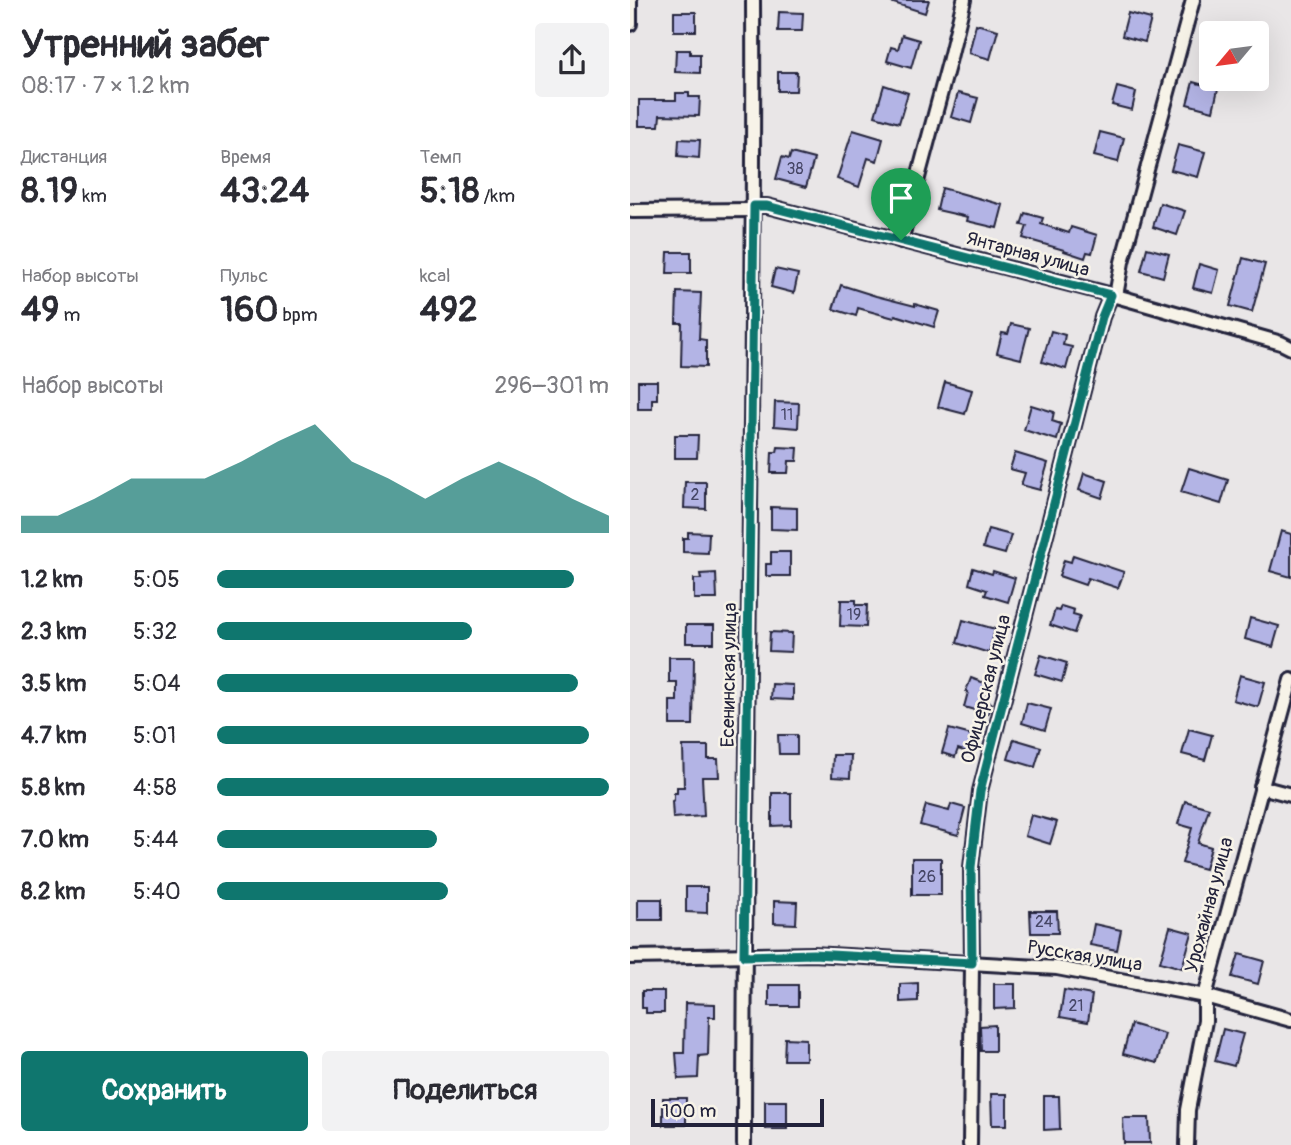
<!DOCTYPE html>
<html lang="ru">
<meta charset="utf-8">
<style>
:root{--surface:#fff;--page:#f2f2f3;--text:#2b2b33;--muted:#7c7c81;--accent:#0f766e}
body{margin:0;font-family:Pangolin,sans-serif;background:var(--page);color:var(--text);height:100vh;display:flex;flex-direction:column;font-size:26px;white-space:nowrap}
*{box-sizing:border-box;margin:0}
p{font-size:23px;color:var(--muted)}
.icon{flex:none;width:38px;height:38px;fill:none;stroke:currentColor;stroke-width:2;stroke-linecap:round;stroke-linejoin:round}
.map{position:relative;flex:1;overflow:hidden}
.sheet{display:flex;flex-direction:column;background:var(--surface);width:630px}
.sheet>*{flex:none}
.needle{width:46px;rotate:241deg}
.fabs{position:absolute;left:569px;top:21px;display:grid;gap:14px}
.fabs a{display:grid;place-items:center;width:70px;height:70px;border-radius:7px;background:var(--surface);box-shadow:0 7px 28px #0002;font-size:35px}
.scale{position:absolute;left:21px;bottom:18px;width:173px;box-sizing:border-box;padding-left:7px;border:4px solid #22223b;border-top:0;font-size:19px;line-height:24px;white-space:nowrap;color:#22223b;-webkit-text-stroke:5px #f7f3e8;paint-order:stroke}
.pin{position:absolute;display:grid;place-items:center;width:60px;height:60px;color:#fff;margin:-72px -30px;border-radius:50% 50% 50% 0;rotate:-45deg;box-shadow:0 0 7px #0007}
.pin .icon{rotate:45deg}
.round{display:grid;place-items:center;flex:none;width:74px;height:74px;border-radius:7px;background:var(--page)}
.summary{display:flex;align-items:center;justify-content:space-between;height:119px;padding:0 21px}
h1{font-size:38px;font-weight:700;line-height:52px}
.stats{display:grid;grid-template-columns:repeat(3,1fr);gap:10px;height:119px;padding:7px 21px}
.stats div{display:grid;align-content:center}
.stats b{font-size:35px;font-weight:700}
.stats small{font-size:19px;font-weight:400}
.stats p{font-size:19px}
.chart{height:196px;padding:14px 21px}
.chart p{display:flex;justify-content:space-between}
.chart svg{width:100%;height:126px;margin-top:7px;fill:var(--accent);opacity:.7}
.primary-button{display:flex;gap:14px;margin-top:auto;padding:14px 21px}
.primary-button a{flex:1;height:80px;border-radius:7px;background:var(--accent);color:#fff;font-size:28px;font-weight:700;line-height:80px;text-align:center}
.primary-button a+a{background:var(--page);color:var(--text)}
ul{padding:0 21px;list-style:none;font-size:23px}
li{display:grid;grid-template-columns:112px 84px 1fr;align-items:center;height:52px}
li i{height:18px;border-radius:9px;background:var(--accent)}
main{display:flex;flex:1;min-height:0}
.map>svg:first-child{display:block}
.building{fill:#b3b4e5;stroke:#22223b;stroke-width:2}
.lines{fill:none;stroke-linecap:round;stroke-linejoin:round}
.minor-casing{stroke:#22223b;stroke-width:18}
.minor{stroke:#f7f3e8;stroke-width:12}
.route-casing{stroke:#fff;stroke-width:14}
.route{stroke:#0f766e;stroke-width:9}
.labels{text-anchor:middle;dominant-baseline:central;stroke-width:5;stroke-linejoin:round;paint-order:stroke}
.number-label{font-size:16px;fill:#464666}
.street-label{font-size:19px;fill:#22223b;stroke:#f7f3e8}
</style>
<main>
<section class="sheet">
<div class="summary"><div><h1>Утренний забег</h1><p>08:17 · 7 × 1.2 km</p></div><a class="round"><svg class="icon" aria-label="share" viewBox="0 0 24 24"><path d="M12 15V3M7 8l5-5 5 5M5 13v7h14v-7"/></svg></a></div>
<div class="stats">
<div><p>Дистанция</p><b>8.19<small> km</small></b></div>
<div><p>Время</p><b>43:24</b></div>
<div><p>Темп</p><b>5:18<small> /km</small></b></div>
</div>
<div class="stats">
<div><p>Набор высоты</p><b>49<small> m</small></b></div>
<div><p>Пульс</p><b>160<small> bpm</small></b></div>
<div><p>kcal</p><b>492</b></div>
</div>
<div class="chart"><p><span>Набор высоты</span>296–301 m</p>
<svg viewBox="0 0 160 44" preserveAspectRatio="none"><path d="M0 44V38L10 38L20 32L30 25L40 25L50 25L60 19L70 12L80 6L90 19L100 25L110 32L120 25L130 19L140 25L150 32L160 38V44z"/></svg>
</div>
<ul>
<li><b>1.2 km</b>5:05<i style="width:91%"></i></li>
<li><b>2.3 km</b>5:32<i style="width:65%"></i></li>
<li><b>3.5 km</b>5:04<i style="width:92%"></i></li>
<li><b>4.7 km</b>5:01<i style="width:95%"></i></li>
<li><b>5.8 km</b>4:58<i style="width:100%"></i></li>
<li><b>7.0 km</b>5:44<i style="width:56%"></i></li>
<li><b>8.2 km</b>5:40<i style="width:59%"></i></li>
</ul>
<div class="primary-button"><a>Сохранить</a><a>Поделиться</a></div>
</section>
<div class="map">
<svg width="661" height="1145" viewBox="0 0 661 1145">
<rect width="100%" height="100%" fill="#e9e6e7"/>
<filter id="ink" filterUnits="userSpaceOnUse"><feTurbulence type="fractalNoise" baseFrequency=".0143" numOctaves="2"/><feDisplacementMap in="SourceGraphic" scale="14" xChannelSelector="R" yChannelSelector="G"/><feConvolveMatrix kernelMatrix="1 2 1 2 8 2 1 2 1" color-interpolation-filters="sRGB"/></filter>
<g filter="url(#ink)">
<g class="building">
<polygon points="261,0 299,0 295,13 260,2"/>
<rect x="44" y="12" width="22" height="19"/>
<polygon points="149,12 173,13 172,31 148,31"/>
<polygon points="498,13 521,19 515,42 492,36"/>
<polygon points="346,24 368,30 360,59 339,53"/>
<polygon points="272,35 289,40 281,68 257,61 261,47 268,49"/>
<polygon points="46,50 60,50 60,54 70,54 70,73 45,72"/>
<polygon points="148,72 167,72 166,91 148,91"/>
<polygon points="563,82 588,89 583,111 557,104"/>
<polygon points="254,85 278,93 269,123 245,116"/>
<polygon points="487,87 506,92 502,110 482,105"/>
<polygon points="46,93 59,93 59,97 70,97 69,116 30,115 29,126 9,126 9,100 46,100"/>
<polygon points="328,93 348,98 341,123 321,117"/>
<polygon points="223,130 253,139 247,161 238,158 229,187 207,179"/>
<polygon points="470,132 494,138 488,162 464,156"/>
<polygon points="49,139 70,140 69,158 48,156"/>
<polygon points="548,145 575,152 568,177 541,170"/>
<polygon points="161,153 184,159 176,187 146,179 152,157 159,159"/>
<polygon points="312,188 373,205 367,228 337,221 338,217 307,210"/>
<polygon points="530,203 555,211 547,235 523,227"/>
<polygon points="395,213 413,218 411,224 439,233 441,227 467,235 462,253 457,252 455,258 434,251 434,250 393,238 397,226 391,225"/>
<polygon points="517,248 539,254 533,277 511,271"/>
<polygon points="38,252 61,252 61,273 37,273"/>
<polygon points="613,258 635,264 622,312 600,306"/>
<polygon points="569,264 589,270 583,293 563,288"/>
<polygon points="145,269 168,274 164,293 141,287"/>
<polygon points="211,285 246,296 285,306 285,304 309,311 304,327 265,315 264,318 228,308 226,316 203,309"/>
<polygon points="47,292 71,293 69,339 76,340 76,367 51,366 52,323 46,323"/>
<polygon points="381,324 399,328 391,359 367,353 372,333 378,334"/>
<polygon points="421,331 435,335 433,345 442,347 436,369 412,362"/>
<polygon points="8,381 27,381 27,399 22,399 22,409 8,409"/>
<polygon points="315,382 342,390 335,414 308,407"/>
<polygon points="145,402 169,403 168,428 144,426"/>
<polygon points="401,405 424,412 422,421 431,424 427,440 394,430"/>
<polygon points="45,435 68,435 67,458 45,458"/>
<polygon points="148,447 168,448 167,461 159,461 158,473 141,473 142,452 147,452"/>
<polygon points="385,453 418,463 410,490 391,485 395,473 380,469"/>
<polygon points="559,468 598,480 591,504 551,492"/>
<polygon points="454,473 477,481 472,498 449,490"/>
<polygon points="55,482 76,482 76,509 54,508"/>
<polygon points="141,507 167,508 167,530 141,529"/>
<polygon points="358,529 381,535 375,554 353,548"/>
<polygon points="651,531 661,534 661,577 640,571"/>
<polygon points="58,532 79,533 78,553 53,552 53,538 58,538"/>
<polygon points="141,552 160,552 160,576 136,576 136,564 141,564"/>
<polygon points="443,555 494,572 488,588 458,578 455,585 429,576 434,560 441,562"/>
<polygon points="343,568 362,574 363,571 385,578 378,602 355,595 357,590 339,584"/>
<polygon points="86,573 87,599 64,599 64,579 71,579 70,574"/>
<polygon points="211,600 226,600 226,605 237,605 236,627 210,626"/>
<polygon points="431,606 444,610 443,614 450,616 444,633 420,625 425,610 429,611"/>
<polygon points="620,618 649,626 643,647 615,639"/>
<polygon points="333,620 365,629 359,653 327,643"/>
<rect x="56" y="625" width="28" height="18"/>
<polygon points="140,632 162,633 161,652 139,651"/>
<polygon points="411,655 437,663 432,682 405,674"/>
<polygon points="39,657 64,657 63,725 40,725 40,701 47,701 47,682 39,682"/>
<polygon points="610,675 635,682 628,707 603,700"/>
<polygon points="341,678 360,685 355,702 361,703 358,714 334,707 338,692 336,691"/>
<polygon points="142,684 163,685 163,700 141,699"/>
<polygon points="397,703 421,709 415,730 392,723"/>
<polygon points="319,729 345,736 340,753 328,749 325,757 312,753"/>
<polygon points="559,729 582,735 575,760 552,754"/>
<polygon points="148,735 167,735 167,754 149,754"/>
<polygon points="384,739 411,747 405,767 378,759"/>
<polygon points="53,746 78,746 78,759 88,759 89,777 72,777 74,816 43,818 42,801 44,800 44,793 47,793 47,787 54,787"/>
<polygon points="203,755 221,755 220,778 202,777"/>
<polygon points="142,793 161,793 161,825 142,826"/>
<polygon points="555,801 579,808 568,843 581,847 575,869 552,863 562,828 548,824"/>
<polygon points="321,804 335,808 328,835 290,825 296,805 319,811"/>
<polygon points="401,815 427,822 420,844 395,836"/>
<rect x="282" y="858" width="29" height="37"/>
<polygon points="56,887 77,887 77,913 56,912"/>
<rect x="8" y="899" width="24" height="21"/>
<polygon points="144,901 167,902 166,924 144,923"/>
<polygon points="400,911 427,911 428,933 401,933"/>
<polygon points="464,924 491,930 487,950 460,945"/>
<polygon points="540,927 562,933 552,968 530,962"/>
<polygon points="609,954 634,961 628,984 602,977"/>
<polygon points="288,983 288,1001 270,1002 270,984"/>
<polygon points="364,984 385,984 385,1008 364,1009"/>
<rect x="139" y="985" width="29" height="21"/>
<polygon points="434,990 462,995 458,1022 430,1017"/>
<polygon points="12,991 34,991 34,1013 16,1013 16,1008 12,1008"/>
<polygon points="55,1003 85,1004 85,1017 79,1017 78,1055 69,1056 68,1078 48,1079 46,1053 54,1053"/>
<polygon points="501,1024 535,1034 527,1063 493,1054"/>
<polygon points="365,1025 365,1051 351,1051 350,1026"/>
<polygon points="593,1029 613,1034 604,1066 585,1061"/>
<polygon points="155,1038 176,1039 176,1060 154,1060"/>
<polygon points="361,1094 377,1094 377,1125 362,1125"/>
<polygon points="414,1096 429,1096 430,1129 414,1130"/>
<rect x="33" y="1098" width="23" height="27"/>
<rect x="135" y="1101" width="22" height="28"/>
<polygon points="493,1118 519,1118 520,1143 494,1143"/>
</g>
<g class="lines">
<defs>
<g id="minor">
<polyline points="0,24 0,0"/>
<polyline points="124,206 137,206 486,296 651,343 661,348"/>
<polyline points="2,211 124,210"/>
<polyline points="271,241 319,62 334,0"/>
<polyline points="486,296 492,262 563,0"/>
<polyline points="631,787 661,795"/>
<polyline points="0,957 183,954 427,968 575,996 661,1020"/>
<path d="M114 1145C114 763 125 382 123 0"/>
<polyline points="340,1145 342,963 341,867 350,791 472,317 481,295"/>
<polyline points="557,1145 558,1110 575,1021 575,996 661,680"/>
</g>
</defs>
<use href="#minor" class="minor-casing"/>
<use href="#minor" class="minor"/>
</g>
</g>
<g class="lines" filter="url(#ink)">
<defs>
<polygon id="route" points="124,206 137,206 481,295 472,317 350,791 341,867 342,963 183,954 114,956"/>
</defs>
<use href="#route" class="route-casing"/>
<use href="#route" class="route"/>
</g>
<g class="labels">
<g class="number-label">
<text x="165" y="169">38</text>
<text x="157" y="415">11</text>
<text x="65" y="495">2</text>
<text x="224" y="615">19</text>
<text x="297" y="877">26</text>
<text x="414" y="922">24</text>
<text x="446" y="1006">21</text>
</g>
<g class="street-label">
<text transform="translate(398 254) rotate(15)">Янтарная улица</text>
<text transform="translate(99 675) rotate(-89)">Есенинская улица</text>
<text transform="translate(356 689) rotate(-76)">Офицерская улица</text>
<text transform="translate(579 905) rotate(-75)">Урожайная улица</text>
<text transform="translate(455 956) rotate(9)">Русская улица</text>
</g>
</g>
</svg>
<div class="fabs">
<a><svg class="needle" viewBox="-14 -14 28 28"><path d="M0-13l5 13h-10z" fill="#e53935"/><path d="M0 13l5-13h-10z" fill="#7c7c81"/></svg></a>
</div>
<div class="scale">100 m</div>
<div class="pin" style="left:271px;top:240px;background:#1e9e55"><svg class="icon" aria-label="arrive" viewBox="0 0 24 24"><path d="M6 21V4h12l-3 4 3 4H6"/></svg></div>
</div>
</main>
